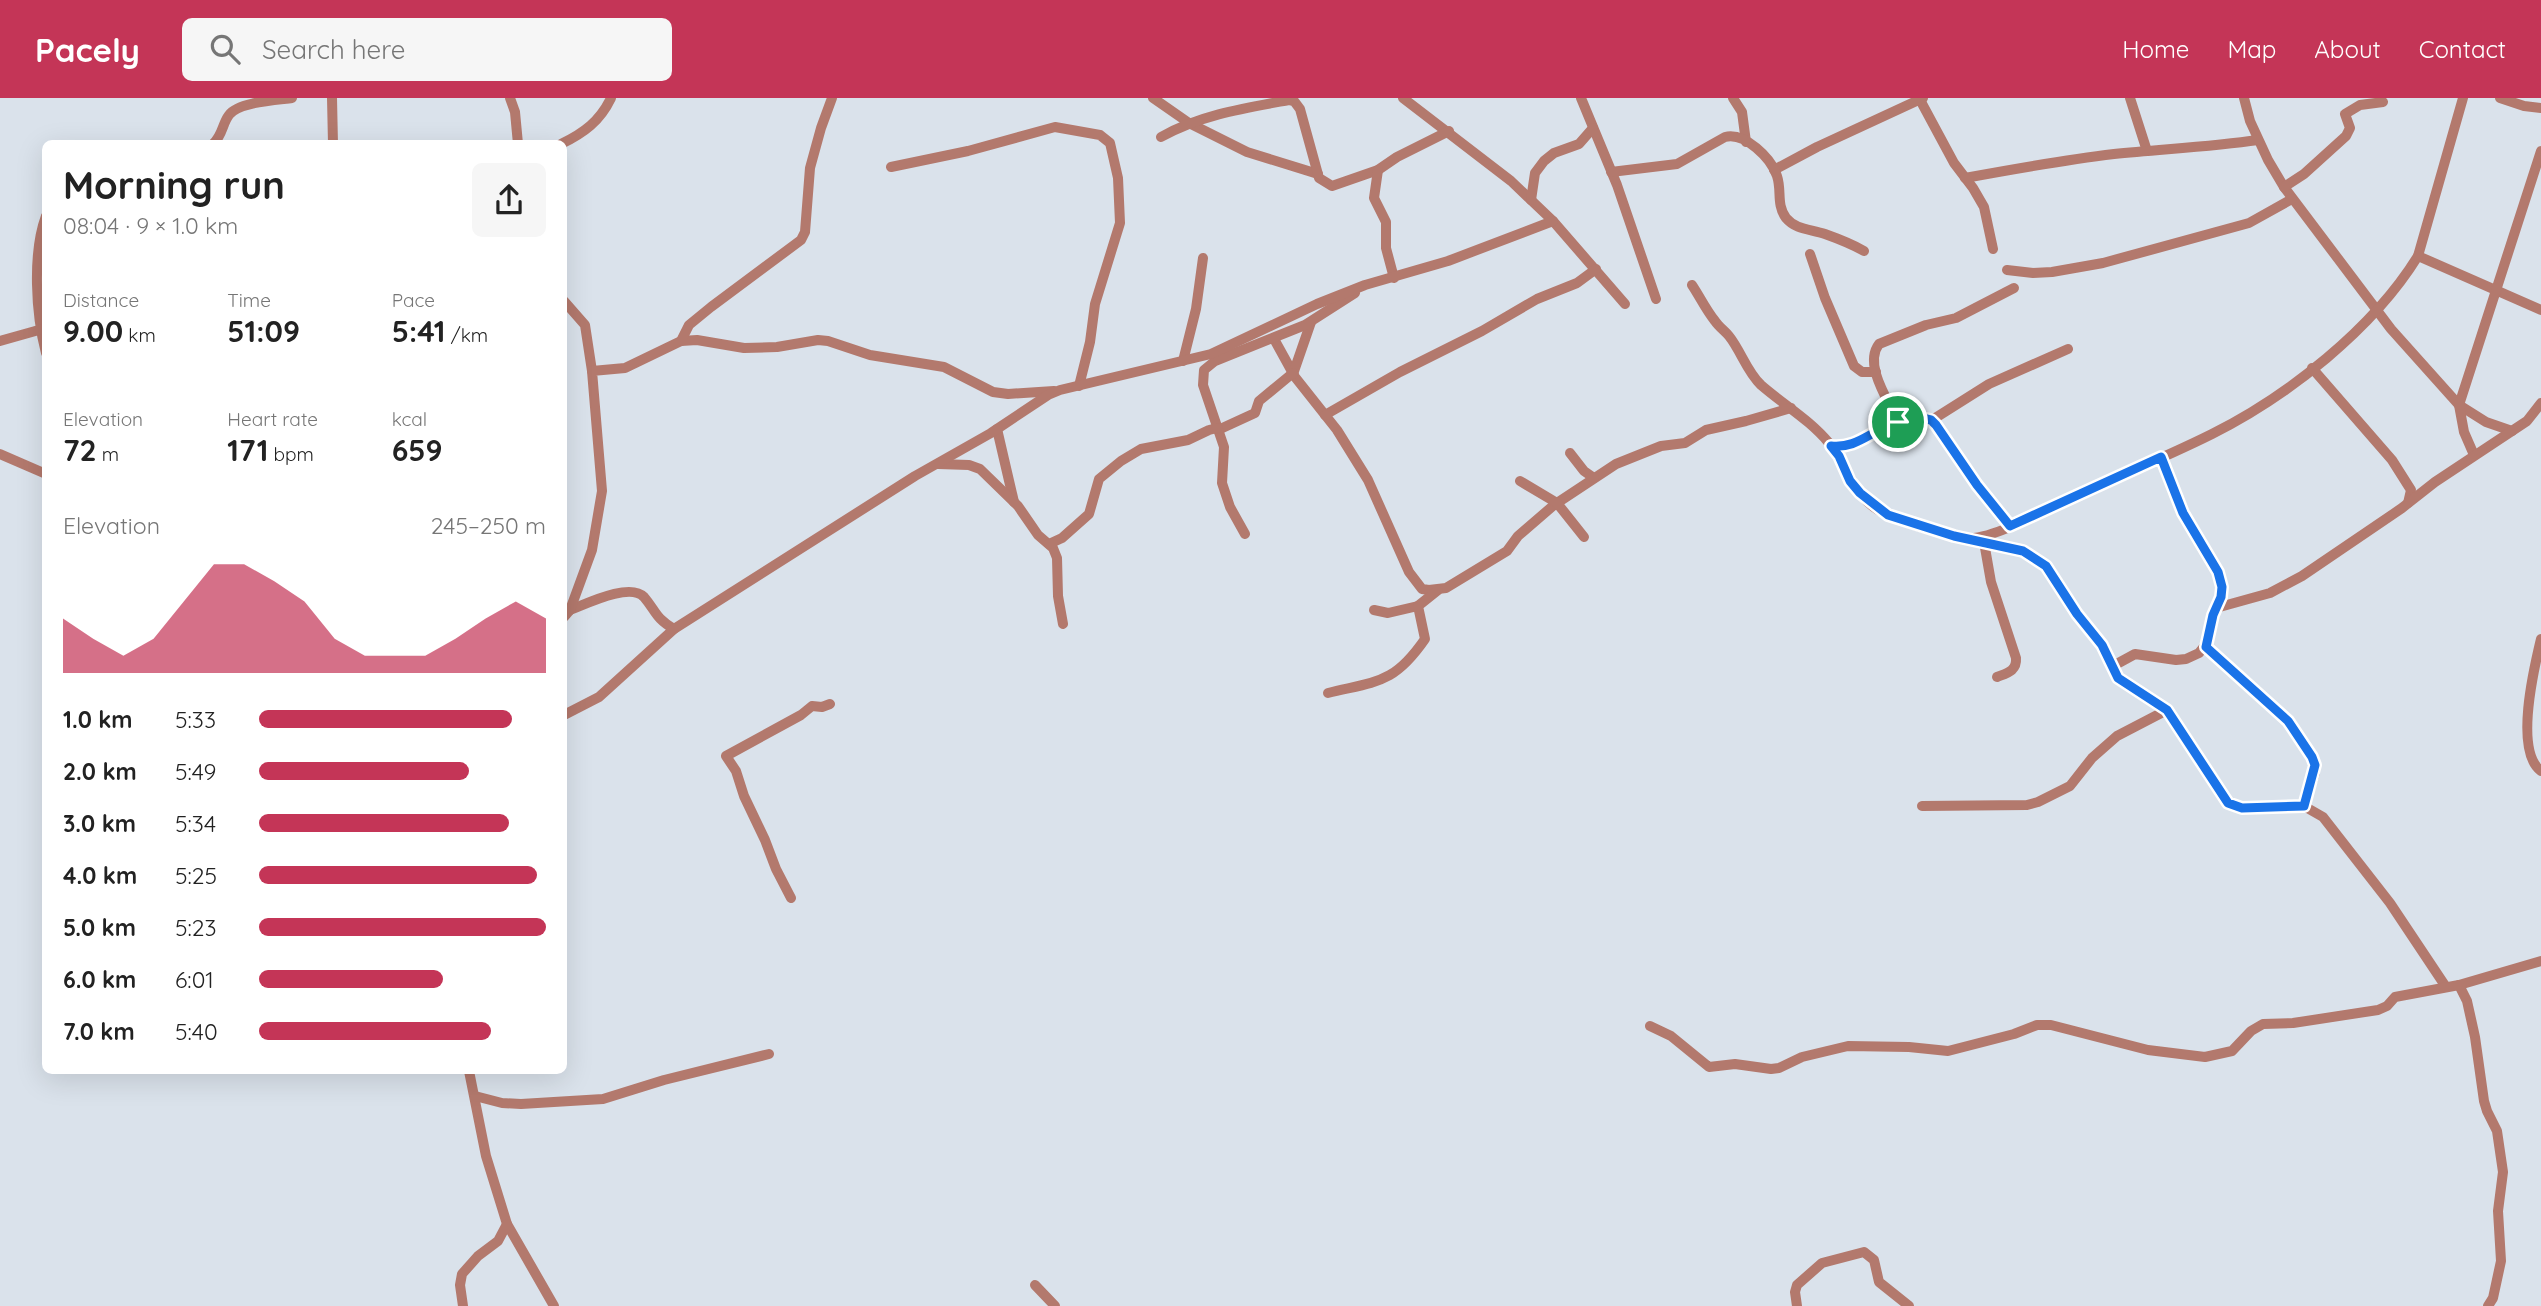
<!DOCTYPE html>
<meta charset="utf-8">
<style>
:root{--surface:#fff;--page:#f6f6f6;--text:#222;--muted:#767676;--accent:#c43557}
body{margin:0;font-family:Quicksand,sans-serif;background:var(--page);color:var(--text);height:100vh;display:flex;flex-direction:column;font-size:26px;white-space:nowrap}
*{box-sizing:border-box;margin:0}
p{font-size:23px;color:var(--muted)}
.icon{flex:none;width:38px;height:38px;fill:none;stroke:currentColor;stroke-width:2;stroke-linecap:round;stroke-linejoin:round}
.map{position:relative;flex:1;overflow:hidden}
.details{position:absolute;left:42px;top:42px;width:525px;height:934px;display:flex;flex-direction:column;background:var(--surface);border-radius:10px;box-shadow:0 7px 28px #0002}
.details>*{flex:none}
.pin{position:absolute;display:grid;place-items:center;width:60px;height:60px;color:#fff;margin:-30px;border:4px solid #fff;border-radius:50%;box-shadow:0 2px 7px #0007}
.round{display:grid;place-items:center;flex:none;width:74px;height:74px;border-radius:10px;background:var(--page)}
.overview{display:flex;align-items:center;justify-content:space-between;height:119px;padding:0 21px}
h1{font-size:38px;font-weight:700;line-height:52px}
.metrics{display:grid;grid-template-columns:repeat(3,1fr);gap:10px;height:119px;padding:7px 21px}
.metrics div{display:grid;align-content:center}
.metrics b{font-size:30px;font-weight:700}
.metrics small{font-size:19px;font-weight:400}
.metrics p{font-size:19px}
.chart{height:196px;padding:14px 21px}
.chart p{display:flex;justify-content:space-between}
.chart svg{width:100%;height:126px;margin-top:7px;fill:var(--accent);opacity:.7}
ul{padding:0 21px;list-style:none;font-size:23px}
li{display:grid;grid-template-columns:112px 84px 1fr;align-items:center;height:52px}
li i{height:18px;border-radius:9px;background:var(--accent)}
header{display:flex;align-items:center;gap:42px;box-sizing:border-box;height:98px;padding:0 35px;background:var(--accent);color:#fff}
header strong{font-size:33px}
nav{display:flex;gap:38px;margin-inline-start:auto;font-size:24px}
.search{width:490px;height:63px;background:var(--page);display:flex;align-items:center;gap:18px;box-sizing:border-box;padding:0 24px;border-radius:10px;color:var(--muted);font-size:26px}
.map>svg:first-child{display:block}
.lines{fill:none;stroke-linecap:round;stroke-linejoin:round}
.minor{stroke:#b3796d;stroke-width:10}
.route-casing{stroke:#fff;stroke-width:14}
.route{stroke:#1a73e8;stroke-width:9}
</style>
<header>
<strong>Pacely</strong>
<div class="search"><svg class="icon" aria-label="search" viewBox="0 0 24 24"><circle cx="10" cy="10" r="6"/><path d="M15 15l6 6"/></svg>Search here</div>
<nav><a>Home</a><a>Map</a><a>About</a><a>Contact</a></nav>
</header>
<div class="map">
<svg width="2541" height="1208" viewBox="0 0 2541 1208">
<rect width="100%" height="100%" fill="#dae2eb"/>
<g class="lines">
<g class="minor">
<polyline points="332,0 333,46"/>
<polyline points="510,0 515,14 518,46"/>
<polyline points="1153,0 1189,25 1247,54 1318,76"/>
<polyline points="1403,0 1511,83 1553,123 1625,206"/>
<polyline points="1581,0 1617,87 1656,201"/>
<polyline points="1733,0 1742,14 1746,44"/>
<polyline points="1919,0 1954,65 1973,90 1984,109 1993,151"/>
<polyline points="2130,0 2147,53"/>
<polyline points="2244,0 2250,23 2268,62 2284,89 2391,231 2459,307 2486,324 2512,333"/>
<polyline points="2500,0 2524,8 2541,10"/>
<path d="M1161 39C1200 17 1245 10 1289 2L1294 3 1300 11 1319 80 1332 88 1378 72 1397 59 1449 33"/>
<path d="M213 46C223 37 222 26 229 17 238 4 277 2 292 0"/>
<path d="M561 46C584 35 600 23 611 0"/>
<polyline points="891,69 968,53 1055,29 1100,37 1110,45 1118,80 1120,125 1095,206 1090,244 1079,288"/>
<polyline points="1378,72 1374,100 1386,124 1386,150 1394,180"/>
<polyline points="1774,72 1817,49 1923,0"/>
<path d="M1611 74 1677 66 1725 39C1745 34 1771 60 1777 78 1782 93 1776 106 1786 120 1796 132 1811 131 1825 136 1839 141 1852 146 1864 153"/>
<path d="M1965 80C2014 71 2064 62 2114 56 2162 51 2210 49 2258 42"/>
<polyline points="2284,89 2304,76 2346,38 2350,30 2345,16 2360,7 2383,4"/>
<polyline points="1531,102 1535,75 1544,63 1554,55 1579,46 1593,30"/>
<path d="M46 118C32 156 36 217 46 255"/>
<polyline points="1810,156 1825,200 1854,268 1862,274 1876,274"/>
<polyline points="2418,158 2541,212"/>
<polyline points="2007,172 2033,175 2052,174 2103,165 2249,125 2292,101"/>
<path d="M1692 187C1700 199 1706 212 1715 223 1719 229 1725 233 1729 238 1741 253 1747 274 1761 287 1784 307 1810 322 1829 345 1850 370 1852 402 1888 417 1905 425 1952 440 1970 440 1996 440 2047 411 2072 399 2119 378 2166 359 2212 336 2288 298 2373 231 2418 158L2463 0"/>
<polyline points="564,203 585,227 592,273"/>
<polyline points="1274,241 1295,279 1337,332 1368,382 1409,474 1422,491 1429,492 1446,490 1507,453 1518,438 1554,407 1616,366 1661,348 1685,345 1706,332 1746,323 1791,310"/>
<polyline points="0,243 46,230"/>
<polyline points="681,243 697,242 744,250 777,249 818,242 828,243 870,257 944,269 993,294 1008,296 1054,293"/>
<polyline points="1183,263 1196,211 1203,160"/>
<polyline points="2312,270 2392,362 2411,392 2408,405"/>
<polyline points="1293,276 1311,224"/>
<polyline points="1325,317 1400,274 1482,233 1537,201 1577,185 1596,171"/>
<polyline points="1932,322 1989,286 2068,251"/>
<path d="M1898 324C1889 303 1863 267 1879 246L1926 227 1956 220 2014 190"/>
<polyline points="997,331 1014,404"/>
<polyline points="1218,332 1255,315 1259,303 1293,275"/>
<path d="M1831 348C1868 353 1895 307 1932 322L1977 387 2010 428"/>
<polyline points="1570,355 1584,373 1594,380"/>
<polyline points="0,356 46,376"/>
<polyline points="2474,357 2464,334 2459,307 2541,53"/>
<polyline points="938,366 969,367 980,371 1018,408 1038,437 1053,450 1057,460 1058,498 1063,526"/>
<polyline points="1520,383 1557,405 1584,439"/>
<polyline points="1245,436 1230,409 1222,385 1224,349 1203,287 1204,272 1215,263 1305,227 1355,195"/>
<polyline points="1973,441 2023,453 2046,468 2077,516 2102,547 2118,580 2167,612 2228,705 2242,710 2302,707 2323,719 2390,805 2446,889"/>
<path d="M1984 444 1991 484 2016 560C2017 573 2007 575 1997 579"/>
<polyline points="1049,446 1062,440 1089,416 1099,381 1121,363 1141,351 1188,342 1209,332 1217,330"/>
<polyline points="2216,510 2270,495 2302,478 2402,410 2435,384 2527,323 2541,305"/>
<path d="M570 512C586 506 630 484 644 499 656 513 655 520 674 531"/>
<polyline points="1374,512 1388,515 1418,508"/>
<polyline points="564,519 570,512 592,452 602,393 592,273 625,270 681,243 689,227 711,209 801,142 805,134 810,70 821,30 832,0"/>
<path d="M2541 541C2534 570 2514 653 2541 673"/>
<polyline points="2206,549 2288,623 2301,641 2315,667 2315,675 2304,708"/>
<polyline points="2113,568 2135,556 2176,562 2186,561 2199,555 2208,544 2213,517 2222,499 2218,474 2183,415 2161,359"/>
<path d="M1328 595C1377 583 1394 586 1425 541L1418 508 1438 492"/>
<polyline points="564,617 599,599 674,531 915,378 991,335 1048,297 1060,292 1211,256 1317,206 1365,187 1448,163 1553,123"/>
<polyline points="1922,708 2027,707 2038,704 2070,688 2092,660 2117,638 2167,612"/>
<polyline points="791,800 776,771 765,742 744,698 736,673 726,658 801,617 812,608 822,609 830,606"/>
<polyline points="2459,887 2467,903 2475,939 2484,1003 2487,1013 2497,1033 2503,1074 2498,1113 2501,1163 2493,1200 2488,1208"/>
<polyline points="1650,928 1671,938 1709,969 1735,966 1771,971 1779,970 1802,959 1848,948 1909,949 1948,953 2014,936 2037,927 2051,927 2148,952 2205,959 2232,953 2251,933 2263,926 2293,925 2378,912 2387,908 2395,899 2459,887 2541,863"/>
<polyline points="469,973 486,1058 507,1126 554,1208"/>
<polyline points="475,998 502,1005 521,1006 603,1001 664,982 769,956"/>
<polyline points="1035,1187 1055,1208"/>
<polyline points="463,1208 460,1187 462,1176 478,1158 498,1143 507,1126"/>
<polyline points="1797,1208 1795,1194 1797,1187 1822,1165 1864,1154 1874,1162 1879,1184 1909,1208"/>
</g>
</g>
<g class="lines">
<defs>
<path id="route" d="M1917 319 1931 322 1936 327 1977 387 2010 428 2161 359 2183 415 2218 474 2222 489 2221 499 2213 517 2206 549 2288 623 2312 659 2315 667 2304 708 2242 710 2228 705 2167 612 2118 580 2102 547 2077 516 2046 468 2023 453 1954 438 1888 417 1860 395 1850 383 1839 358 1831 348C1851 350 1862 341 1879 332 1890 325 1904 321 1917 319Z"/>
</defs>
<use href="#route" class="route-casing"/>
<use href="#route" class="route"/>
</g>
</svg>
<div class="pin" style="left:1898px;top:324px;background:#1e9e55"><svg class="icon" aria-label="arrive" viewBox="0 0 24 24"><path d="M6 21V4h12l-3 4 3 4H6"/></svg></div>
<section class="details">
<div class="overview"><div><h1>Morning run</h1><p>08:04 · 9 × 1.0 km</p></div><a class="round"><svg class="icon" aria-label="share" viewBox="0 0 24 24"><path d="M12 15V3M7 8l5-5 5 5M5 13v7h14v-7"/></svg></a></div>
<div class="metrics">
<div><p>Distance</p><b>9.00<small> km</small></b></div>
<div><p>Time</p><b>51:09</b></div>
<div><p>Pace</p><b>5:41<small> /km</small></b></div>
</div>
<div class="metrics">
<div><p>Elevation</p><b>72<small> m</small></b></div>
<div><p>Heart rate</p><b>171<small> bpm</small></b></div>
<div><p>kcal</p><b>659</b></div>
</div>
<div class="chart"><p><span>Elevation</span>245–250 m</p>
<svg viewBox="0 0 160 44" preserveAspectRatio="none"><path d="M0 44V25L10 32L20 38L30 32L40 19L50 6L60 6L70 12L80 19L90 32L100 38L110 38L120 38L130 32L140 25L150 19L160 25V44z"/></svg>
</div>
<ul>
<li><b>1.0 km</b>5:33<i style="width:88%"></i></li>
<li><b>2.0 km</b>5:49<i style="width:73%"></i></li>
<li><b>3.0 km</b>5:34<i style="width:87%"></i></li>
<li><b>4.0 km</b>5:25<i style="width:97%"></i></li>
<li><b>5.0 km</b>5:23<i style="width:100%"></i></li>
<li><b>6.0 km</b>6:01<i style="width:64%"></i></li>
<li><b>7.0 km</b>5:40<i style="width:81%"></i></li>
</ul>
</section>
</div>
